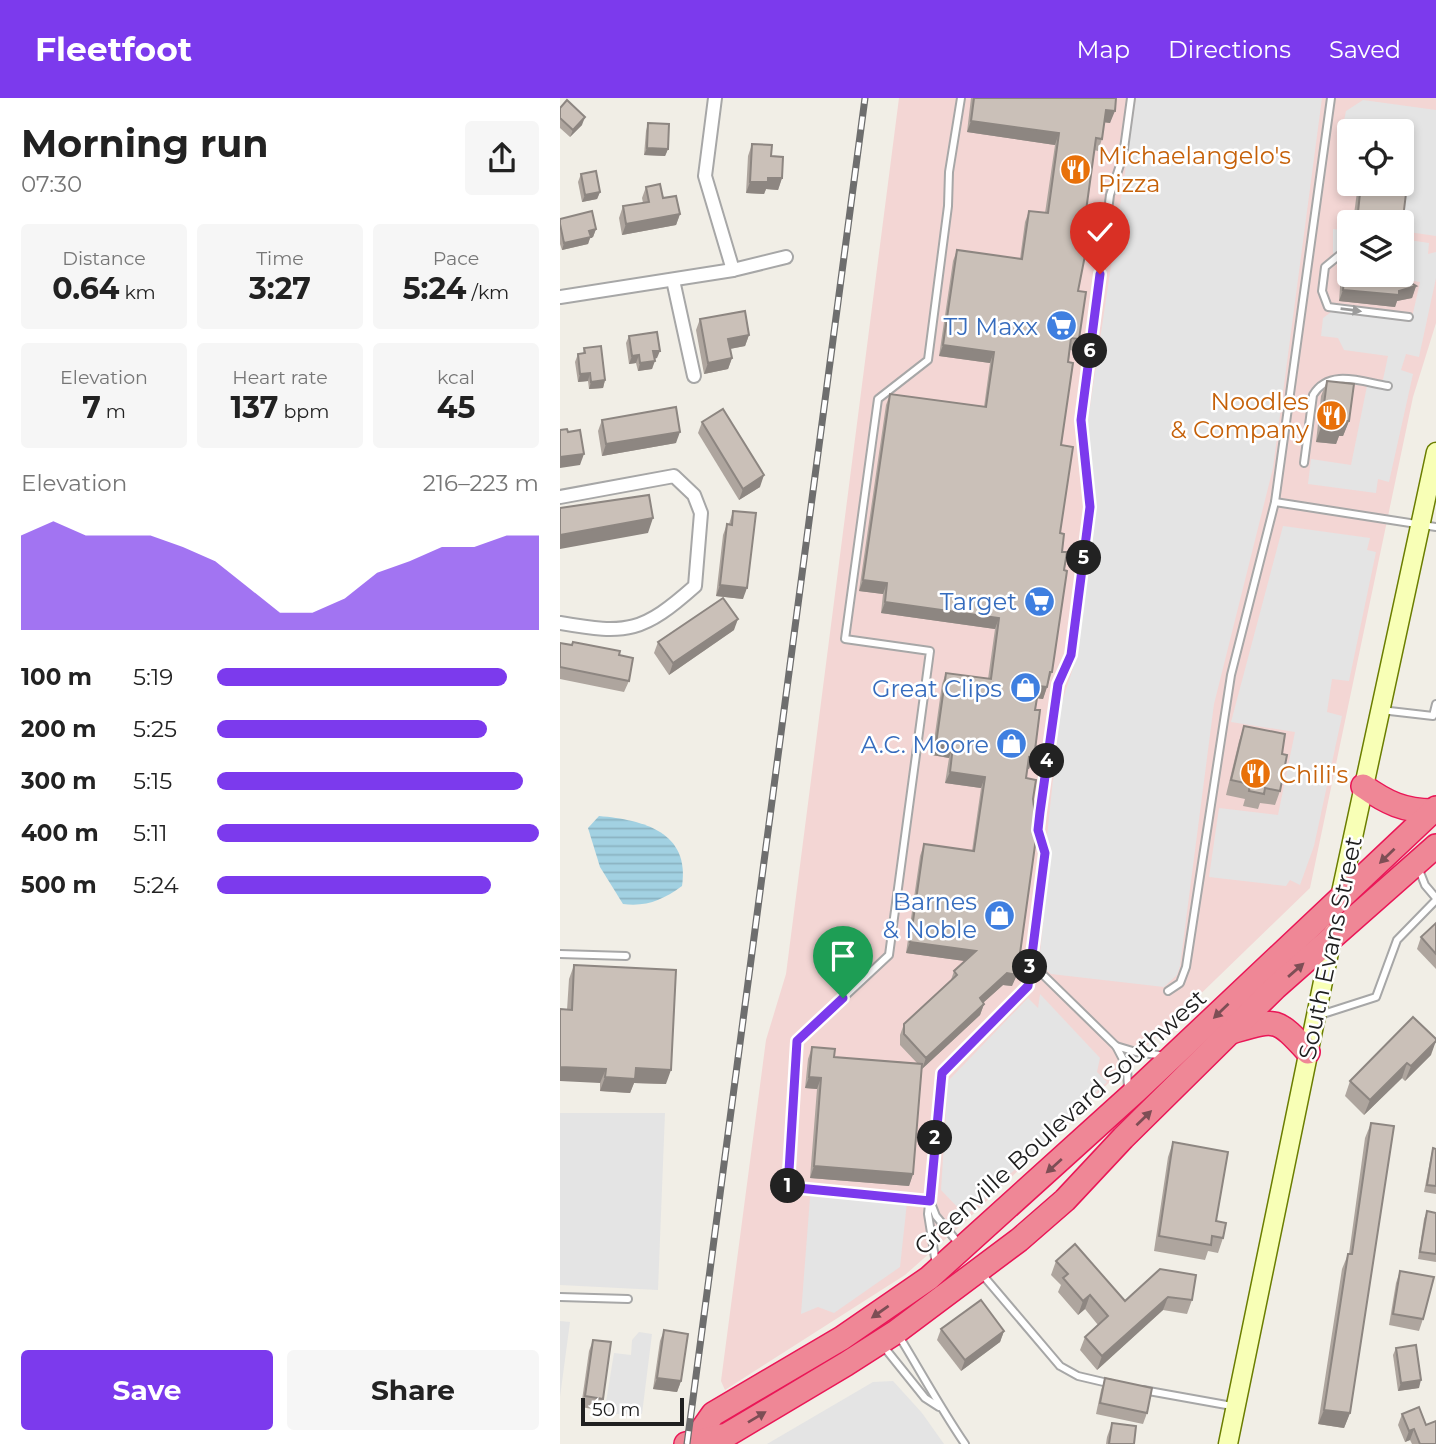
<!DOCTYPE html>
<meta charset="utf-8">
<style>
:root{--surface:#fff;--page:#f6f6f6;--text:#222;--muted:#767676;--accent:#7c3aed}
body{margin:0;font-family:Montserrat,sans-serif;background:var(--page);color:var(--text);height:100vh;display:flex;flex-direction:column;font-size:26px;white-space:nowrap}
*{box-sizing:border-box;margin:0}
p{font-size:23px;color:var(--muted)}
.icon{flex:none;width:38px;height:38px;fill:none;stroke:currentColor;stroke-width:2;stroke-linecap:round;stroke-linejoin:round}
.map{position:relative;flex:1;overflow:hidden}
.side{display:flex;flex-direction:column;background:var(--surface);width:560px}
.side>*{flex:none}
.controls{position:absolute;left:777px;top:21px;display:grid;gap:14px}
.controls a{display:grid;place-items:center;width:77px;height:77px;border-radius:7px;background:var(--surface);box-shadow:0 4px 10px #0003;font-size:35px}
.scale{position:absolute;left:21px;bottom:18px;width:103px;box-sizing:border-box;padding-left:7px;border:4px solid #202020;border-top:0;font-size:19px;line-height:24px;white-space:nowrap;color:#202020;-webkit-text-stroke:5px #fff;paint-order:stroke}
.pin{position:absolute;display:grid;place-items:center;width:60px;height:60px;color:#fff;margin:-72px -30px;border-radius:50% 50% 50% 0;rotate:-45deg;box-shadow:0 0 7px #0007}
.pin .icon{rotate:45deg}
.km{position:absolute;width:35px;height:35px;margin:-18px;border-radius:50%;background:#222;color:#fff;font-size:19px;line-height:35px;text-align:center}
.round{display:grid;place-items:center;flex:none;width:74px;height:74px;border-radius:7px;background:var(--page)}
.overview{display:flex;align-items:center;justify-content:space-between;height:119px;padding:0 21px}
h1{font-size:38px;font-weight:700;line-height:52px}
.stats{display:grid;grid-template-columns:repeat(3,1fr);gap:10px;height:119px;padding:7px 21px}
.stats div{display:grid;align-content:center;border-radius:7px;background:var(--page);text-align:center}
.stats b{font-size:30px;font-weight:700}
.stats small{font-size:19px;font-weight:400}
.stats p{font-size:19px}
.chart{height:196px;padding:14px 21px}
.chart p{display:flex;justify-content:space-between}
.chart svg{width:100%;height:126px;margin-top:7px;fill:var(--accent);opacity:.7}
.cta{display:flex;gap:14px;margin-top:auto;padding:14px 21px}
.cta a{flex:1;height:80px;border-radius:7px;background:var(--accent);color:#fff;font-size:28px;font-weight:700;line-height:80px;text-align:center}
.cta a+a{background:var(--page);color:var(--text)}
ul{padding:0 21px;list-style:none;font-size:23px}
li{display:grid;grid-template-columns:112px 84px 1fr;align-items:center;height:52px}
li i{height:18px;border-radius:9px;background:var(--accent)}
header{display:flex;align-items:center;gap:42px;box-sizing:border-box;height:98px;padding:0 35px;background:var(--accent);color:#fff}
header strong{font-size:33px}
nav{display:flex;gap:38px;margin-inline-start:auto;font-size:24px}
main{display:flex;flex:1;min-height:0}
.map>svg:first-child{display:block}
.commercial{fill:#f3d6d4;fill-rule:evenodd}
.parking{fill:#e4e4e4}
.water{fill:url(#water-rules)}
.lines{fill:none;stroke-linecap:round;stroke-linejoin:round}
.lane-casing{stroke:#a7a7a7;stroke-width:10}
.street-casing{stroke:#a7a7a7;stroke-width:16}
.secondary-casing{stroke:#6b7e00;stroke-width:21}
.highway-casing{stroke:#ea1757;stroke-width:26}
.lane{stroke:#fff;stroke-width:6}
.street{stroke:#fff;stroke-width:12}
.secondary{stroke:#f8ffb6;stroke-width:18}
.highway{stroke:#ef8796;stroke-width:23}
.rail-casing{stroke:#6e6e6e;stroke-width:7}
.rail{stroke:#fff;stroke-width:4.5;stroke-dasharray:13;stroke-linecap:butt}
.wall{fill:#aea59e}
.shaded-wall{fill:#8d8681}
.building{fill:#cac0b8;stroke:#8d8681;stroke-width:2}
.oneway{fill:#9b9b9b}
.oneway2{fill:#7d4e55}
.route-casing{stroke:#fff;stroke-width:14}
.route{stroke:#7c3aed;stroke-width:9}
.labels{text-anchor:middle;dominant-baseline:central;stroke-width:5;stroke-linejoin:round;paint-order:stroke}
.food-label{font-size:24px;fill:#c56008;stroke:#fff;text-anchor:start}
.shop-label{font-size:24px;fill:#366cbe;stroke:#fff;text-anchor:end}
.street-label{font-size:24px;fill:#202020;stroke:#fff}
</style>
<header>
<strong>Fleetfoot</strong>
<nav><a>Map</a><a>Directions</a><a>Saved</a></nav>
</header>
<main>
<section class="side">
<div class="overview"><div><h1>Morning run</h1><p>07:30</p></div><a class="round"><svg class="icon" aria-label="share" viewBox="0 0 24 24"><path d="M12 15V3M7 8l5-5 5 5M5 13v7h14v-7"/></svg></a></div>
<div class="stats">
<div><p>Distance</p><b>0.64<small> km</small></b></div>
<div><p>Time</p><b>3:27</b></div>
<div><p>Pace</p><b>5:24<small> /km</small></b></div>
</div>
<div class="stats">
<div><p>Elevation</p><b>7<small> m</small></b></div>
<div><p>Heart rate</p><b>137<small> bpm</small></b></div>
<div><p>kcal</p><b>45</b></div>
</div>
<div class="chart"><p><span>Elevation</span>216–223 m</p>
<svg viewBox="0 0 160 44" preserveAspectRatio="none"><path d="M0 44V11L10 6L20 11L30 11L40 11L50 15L60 20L70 29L80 38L90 38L100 33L110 24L120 20L130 15L140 15L150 11L160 11V44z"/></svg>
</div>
<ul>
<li><b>100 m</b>5:19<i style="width:90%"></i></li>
<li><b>200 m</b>5:25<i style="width:84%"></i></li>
<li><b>300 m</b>5:15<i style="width:95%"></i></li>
<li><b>400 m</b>5:11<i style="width:100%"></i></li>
<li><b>500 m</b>5:24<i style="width:85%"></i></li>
</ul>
<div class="cta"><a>Save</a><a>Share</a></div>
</section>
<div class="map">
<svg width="876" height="1346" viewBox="0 0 876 1346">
<defs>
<pattern id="water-rules" width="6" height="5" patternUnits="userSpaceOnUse" patternTransform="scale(1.75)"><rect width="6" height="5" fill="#a2d1e2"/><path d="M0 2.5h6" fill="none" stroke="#8bb3c2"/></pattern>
</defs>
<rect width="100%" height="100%" fill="#f1eee6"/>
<path class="commercial" d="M339 0H876V225L853 299 750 790 407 1122 345 1177 165 1292 161 1283 206 942 226 876ZM789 33H842V86H789ZM789 124H842V177H789Z"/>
<g class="parking">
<polygon points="576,0 762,0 713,370 654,606 620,868 617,877 604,889 491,876 479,865 490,759 487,738 501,607 515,564 536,407 527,329"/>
<polygon points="803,2 876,12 876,138 842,133 848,78 842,77 842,33 789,33 789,57 777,56 786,13"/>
<polygon points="773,131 789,133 789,173 781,172 773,154"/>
<polygon points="842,141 869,145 868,156 876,154 876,180 859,259 846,256 841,272 853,276 829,384 818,381 816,395 748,386 751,361 791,367 807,288 821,291 828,258 784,252 778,240 761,238 763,220 771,214 851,224 860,184 813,177 842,177"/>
<polygon points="723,428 810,440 807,452 816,454 789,583 772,581 767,614 782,618 754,748 740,787 730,782 726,788 649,779 659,710 718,717 735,634 671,624"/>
<polygon points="480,896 540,960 537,974 547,984 406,1118 381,1092 388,983 468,900 478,910"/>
<polygon points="0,1015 105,1015 98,1192 0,1187"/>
<polygon points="251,1087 348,1095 340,1169 274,1215 258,1209 241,1216"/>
<polygon points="0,1223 10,1224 0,1299"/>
<polygon points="79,1234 92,1236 82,1316 44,1316 54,1255 71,1257 72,1242"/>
<polygon points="333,1283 362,1315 384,1346 207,1346 313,1284"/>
</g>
<path class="water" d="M39 718C84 722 130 734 122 788 103 802 86 809 63 806L40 769 28 730Z"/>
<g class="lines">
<defs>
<g id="lane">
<polyline points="787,151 765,169 762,193 768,209 849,219"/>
<path d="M744 365 753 297C769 270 802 284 828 288"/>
<polyline points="715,404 876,429"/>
<polyline points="821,612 873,618 876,606"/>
<polyline points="858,769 865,787 876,800"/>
<polyline points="0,856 66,858"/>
<polyline points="471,865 556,948 567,969 568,992"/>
<polyline points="608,893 620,885 626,869 671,577 715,404 771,0"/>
<polyline points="760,917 816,899 837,842 876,802"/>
<polyline points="556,948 576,954 605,958"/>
<polyline points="370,1103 228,1089 237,943 329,857 370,553 285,541 318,301 368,262 388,108 389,74 401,0"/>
<polyline points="371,1105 376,1118 400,1147"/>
<polyline points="376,1166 368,1116 382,975 468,888 485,755 478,732 480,714 498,586 511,557 518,502 530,409 521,322 550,97 563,58 571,0"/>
<polyline points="421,1175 500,1268 518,1278 552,1286"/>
<polyline points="0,1199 68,1201"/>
<path d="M339 1238C361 1274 381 1311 405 1346"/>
<polyline points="324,1249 365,1300 379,1309"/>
<polyline points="583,1292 672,1308"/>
</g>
<g id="street">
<polyline points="155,0 145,78 173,172"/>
<polyline points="113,182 134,278"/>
<polyline points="0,199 173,172 226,159"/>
<path d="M0 399 114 378 134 397 141 415 135 488C83 534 68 537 0 525"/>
</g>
<g id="secondary">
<polyline points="779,804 876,354"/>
<polyline points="668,1346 773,835"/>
</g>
<g id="highway">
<path d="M803 688C827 705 844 713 873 713"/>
<path d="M671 934C716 921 716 919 748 954"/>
<polyline points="134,1343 153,1316 282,1240 369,1180 577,992 876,710"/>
<polyline points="126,1346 167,1337 286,1266 336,1234 459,1142 505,1102 563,1040 715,890 876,748"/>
</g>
</defs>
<use href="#lane" class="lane-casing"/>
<use href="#street" class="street-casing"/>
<use href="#secondary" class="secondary-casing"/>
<use href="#highway" class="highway-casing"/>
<use href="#lane" class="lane"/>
<use href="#street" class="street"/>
<use href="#secondary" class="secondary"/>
<use href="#highway" class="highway"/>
<defs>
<polyline id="rail" points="127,1346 305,0"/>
</defs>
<use href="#rail" class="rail-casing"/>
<use href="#rail" class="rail"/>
</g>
<g class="wall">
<polygon points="411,0 556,0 550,25 544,24 542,41 538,53 534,52 525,120 518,193 519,241 515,253 510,252 501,347 500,435 502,454 492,574 483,601 477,600 469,671 467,671 466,680 473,701 452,888 443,887 423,905 424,906 420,917 362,971 362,970 353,1076 349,1088 250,1080 257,991 245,990 248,961 252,949 274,959 357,965 340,947 340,937 344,926 391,882 394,873 405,863 346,855 360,758 364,746 412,753 421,690 385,685 389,660 372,657 382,586 386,575 428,581 435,531 321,515 323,496 299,493 326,307 330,296 424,309 430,265 379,258 393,163 397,152 460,161 465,124 469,113 485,115 495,47 407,34"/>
<polygon points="0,10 22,27 10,39 0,30"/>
<polygon points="88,25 108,51 105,58 84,57 86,33"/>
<polygon points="192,46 211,58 222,80 218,92 206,91 204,96 186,95 188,58"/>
<polygon points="21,76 40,94 37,101 22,104 18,84"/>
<polygon points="798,86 842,86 843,120 841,124 793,124"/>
<polygon points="86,89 103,100 120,116 116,127 62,137 59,120 63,108 83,105 82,100"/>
<polygon points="0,121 36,131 33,139 30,140 28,146 2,152 0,146"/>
<polygon points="786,165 856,188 852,200 837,203 835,209 779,203 781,176"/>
<polygon points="140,221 189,237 185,248 170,251 172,260 168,271 144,276 136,232"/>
<polygon points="69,238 97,260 94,261 92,271 78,273 76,265 69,266 66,245"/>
<polygon points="24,250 45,282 43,290 29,291 28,283 18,284 15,264 18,256 23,256"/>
<polygon points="767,283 789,323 783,338 779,338 776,346 756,344 761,298"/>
<polygon points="42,322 116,345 42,358 38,333"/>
<polygon points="142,324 200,389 179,402 138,335"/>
<polygon points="173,413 183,501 156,498 163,437 167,426 169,426"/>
<polygon points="174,532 109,577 94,555 98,544"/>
<polygon points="0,545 59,557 69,583 64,594 0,581"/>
<polygon points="684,628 722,656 720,693 715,707 700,705 698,711 683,708 685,701 666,697 679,643"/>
<polygon points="876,825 876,871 857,851 861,839"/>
<polygon points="14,867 106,986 74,985 70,995 40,993 40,985 7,912 9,881"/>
<polygon points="871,957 845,983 842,980 804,1017 785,998 790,983"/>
<polygon points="811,1025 790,1315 784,1330 758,1326 782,1171 788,1156 789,1156 805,1040"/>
<polygon points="613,1044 656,1123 663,1140 658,1155 648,1153 645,1162 594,1153 608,1059"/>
<polygon points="873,1050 876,1051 876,1096 864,1094 871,1058"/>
<polygon points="867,1113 876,1115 876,1164 858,1161 864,1121"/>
<polygon points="496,1163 565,1203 600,1171 632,1202 627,1216 603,1212 537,1272 520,1252 525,1239 538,1227 525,1211 518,1217 498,1194 501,1187 491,1177"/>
<polygon points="840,1173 863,1221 859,1233 829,1227 836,1185"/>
<polygon points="381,1231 444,1233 440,1244 401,1273 377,1242"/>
<polygon points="104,1232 121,1283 117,1294 93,1291 100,1243"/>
<polygon points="33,1242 43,1301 38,1312 21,1309 29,1253"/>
<polygon points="836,1250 859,1290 838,1293 833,1257"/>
<polygon points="545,1280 587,1315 583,1326 536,1316 541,1292"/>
<polygon points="842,1316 866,1327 876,1346 852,1346 850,1342 845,1344 838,1327"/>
<polygon points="552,1325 574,1346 546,1346 547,1339"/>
</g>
<g class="shaded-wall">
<polygon points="546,12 555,13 550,25 542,24"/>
<polygon points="25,19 22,27 10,39 13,32"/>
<polygon points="411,23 499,35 495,47 407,34"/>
<polygon points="87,50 108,51 105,58 84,57"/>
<polygon points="208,80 222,80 218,92 206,91 204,96 186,95 190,84"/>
<polygon points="40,94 37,101 22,104 25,97"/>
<polygon points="798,114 843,120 841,124 794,124"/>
<polygon points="120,116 116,127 62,137 66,126"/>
<polygon points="36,131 33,139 30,140 28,146 2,152 4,145 29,133"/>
<polygon points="856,188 852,200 837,203 835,209 779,203 783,192 839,193"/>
<polygon points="189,237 185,248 164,252 168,241"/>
<polygon points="383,247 434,254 430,265 379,258"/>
<polygon points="93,253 100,253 97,260 90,261"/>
<polygon points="79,257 76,265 69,266 72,258"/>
<polygon points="172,260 168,271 144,276 148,265"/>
<polygon points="95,263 92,271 78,273 80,265"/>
<polygon points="30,275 28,283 18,284 20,276"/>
<polygon points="45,282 43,290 29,291 31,284"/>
<polygon points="783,323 789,323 783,338 779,338 776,346 756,344 761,329"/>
<polygon points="120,334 116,345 42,358 46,346"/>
<polygon points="24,356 20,367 0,370 0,359"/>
<polygon points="204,377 200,389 179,402 183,391"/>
<polygon points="93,420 88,435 0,451 0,437"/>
<polygon points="303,482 327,485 323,496 299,493"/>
<polygon points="160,487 187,490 183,501 156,498"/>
<polygon points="325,504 439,520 435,531 321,515"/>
<polygon points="178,521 174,532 109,577 113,565"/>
<polygon points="479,588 487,589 483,601 475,600"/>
<polygon points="376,646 393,648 389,660 372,657"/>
<polygon points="469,659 474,660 469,671 465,670"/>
<polygon points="390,674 425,679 421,690 385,685"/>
<polygon points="350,844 416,853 412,864 346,855"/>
<polygon points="447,875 457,877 452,888 443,887 415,912 420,900"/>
<polygon points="424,906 420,917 362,971 366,960"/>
<polygon points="876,943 871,957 845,983 851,968"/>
<polygon points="847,965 842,980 804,1017 810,1002"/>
<polygon points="0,969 46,971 40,985 0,983"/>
<polygon points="76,970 111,972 106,986 74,985 70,995 40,993 45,979"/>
<polygon points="249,979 261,980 257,991 245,990"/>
<polygon points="254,1068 353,1076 349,1088 250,1080"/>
<polygon points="530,1197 525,1211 518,1217 523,1203"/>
<polygon points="608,1199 603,1212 537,1272 542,1258"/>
<polygon points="444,1233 440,1244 401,1273 405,1262"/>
<polygon points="97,1280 121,1283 117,1294 93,1291"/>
<polygon points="861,1282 859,1290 838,1293 841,1285"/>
<polygon points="764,1312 790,1315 784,1330 758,1326"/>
<polygon points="854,1331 850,1342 845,1344 849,1333"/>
</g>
<g class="building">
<polygon points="414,0 556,0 555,13 546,12 542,41 536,40 525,120 532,122 518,193 526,194 519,241 511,240 508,264 513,265 501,347 513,349 500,435 504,436 502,454 507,454 504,472 507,473 492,574 490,574 487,589 479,588 475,612 480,612 474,660 469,659 466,680 476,682 473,701 477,733 457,877 447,875 420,900 424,906 366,960 344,936 344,926 397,877 394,873 416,853 350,844 364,746 414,753 425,679 390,674 393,648 376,646 386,575 431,581 439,520 325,504 327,485 303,482 330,296 426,309 434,254 383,247 397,152 462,161 469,113 488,115 499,35 411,23"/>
<polygon points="7,2 25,19 13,32 0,20 0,10"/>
<polygon points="88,25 109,26 108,51 87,50"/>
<polygon points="192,46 212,47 211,58 223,59 222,80 208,80 208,84 190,84"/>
<polygon points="842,62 850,63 843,120 798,114 801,86 842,86"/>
<polygon points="36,73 40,94 25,97 21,76"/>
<polygon points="100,86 103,100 116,98 120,116 66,126 63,108 89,104 86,89"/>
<polygon points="32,113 36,131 29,133 31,139 4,145 0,126 0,121"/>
<polygon points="786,165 789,165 789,177 838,177 856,188 839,193 839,197 783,192"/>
<polygon points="185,213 189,237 168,241 172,260 148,265 140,221"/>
<polygon points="97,234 100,253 93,253 95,263 80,265 79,257 72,258 69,238"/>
<polygon points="41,248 45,282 31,284 30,275 20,276 18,256 25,255 24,250"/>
<polygon points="767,283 794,286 789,323 783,323 782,331 761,329"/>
<polygon points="116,309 120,334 46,346 42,322"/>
<polygon points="163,311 204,377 183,391 142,324"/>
<polygon points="7,331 8,334 20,332 24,356 0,359 0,332"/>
<polygon points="89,397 93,420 0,437 0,410"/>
<polygon points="173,413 196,415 187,490 160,487 167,426 172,427"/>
<polygon points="163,500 178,521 113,565 98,544"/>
<polygon points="13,544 60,553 59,557 73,560 69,583 0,569 0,545 12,547"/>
<polygon points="684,628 725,636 722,656 727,657 720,693 705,690 704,696 689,693 690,686 671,682"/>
<polygon points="876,825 876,856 861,839"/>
<polygon points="14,867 116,872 111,972 76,970 75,981 45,979 46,971 0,969 0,911 12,912"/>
<polygon points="853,919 876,941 876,943 851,968 847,965 810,1002 790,983"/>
<polygon points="252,949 275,951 274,959 362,966 353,1076 254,1068 261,980 249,979"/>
<polygon points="811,1025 834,1028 790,1315 764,1312 788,1156 792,1156"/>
<polygon points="613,1044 668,1054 656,1123 666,1125 663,1140 652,1138 651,1147 599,1138"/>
<polygon points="873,1050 876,1051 876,1088 867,1087"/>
<polygon points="867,1113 876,1115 876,1156 860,1154"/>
<polygon points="515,1146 565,1203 600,1171 636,1177 632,1202 608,1199 542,1258 525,1239 548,1218 530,1197 523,1203 503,1180 508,1176 496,1163"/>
<polygon points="840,1173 874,1179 863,1221 833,1216"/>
<polygon points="421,1202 444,1233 405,1262 381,1231"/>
<polygon points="104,1232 128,1236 121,1283 97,1280"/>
<polygon points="33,1242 51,1244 43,1301 25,1298"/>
<polygon points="856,1247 861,1282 841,1285 836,1250"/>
<polygon points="545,1280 592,1290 587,1315 540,1305"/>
<polygon points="859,1309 866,1327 876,1323 876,1346 860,1346 854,1331 849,1333 842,1316"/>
<polygon points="552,1325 576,1328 574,1346 549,1346"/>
</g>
<defs><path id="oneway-solid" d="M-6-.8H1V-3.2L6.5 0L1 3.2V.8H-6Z" transform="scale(1.75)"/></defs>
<use class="oneway" href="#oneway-solid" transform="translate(791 212) rotate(7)"/>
<g class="oneway2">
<use href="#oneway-solid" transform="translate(827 758) rotate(136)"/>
<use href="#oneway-solid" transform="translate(736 872) rotate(-41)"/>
<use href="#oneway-solid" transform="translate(661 913) rotate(136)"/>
<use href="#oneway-solid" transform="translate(584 1020) rotate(-44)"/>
<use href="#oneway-solid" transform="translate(494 1068) rotate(138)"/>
<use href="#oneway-solid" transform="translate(320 1214) rotate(145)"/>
<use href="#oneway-solid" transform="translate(197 1319) rotate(-31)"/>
</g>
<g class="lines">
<defs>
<polyline id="route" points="283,900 237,943 228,1089 370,1103 382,975 468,888 485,755 478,732 480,714 498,586 511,557 530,409 521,322 540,176"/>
</defs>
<use href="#route" class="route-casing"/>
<use href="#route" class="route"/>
</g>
<defs>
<symbol id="restaurant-disc" viewBox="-11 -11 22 22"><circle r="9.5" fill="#e8710a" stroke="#fff"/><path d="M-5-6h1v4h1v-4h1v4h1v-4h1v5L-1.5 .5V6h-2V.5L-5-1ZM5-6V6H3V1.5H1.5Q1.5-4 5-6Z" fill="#fff"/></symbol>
<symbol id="supermarket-disc" viewBox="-11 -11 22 22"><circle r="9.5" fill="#3f7fe0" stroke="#fff"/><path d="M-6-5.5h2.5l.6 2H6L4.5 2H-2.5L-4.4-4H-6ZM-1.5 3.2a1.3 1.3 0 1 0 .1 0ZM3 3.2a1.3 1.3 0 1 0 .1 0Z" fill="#fff"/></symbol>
<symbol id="shop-disc" viewBox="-11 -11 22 22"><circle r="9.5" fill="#3f7fe0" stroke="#fff"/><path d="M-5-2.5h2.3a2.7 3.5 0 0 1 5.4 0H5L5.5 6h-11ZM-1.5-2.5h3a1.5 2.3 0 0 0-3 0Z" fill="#fff"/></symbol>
</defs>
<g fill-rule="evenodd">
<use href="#restaurant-disc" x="498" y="54" width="35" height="35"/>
<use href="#supermarket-disc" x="484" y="210" width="35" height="35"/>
<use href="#restaurant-disc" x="754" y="300" width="35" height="35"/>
<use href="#supermarket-disc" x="462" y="486" width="35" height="35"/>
<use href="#shop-disc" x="448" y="572" width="35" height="35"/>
<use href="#shop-disc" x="434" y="628" width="35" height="35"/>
<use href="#restaurant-disc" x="678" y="658" width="35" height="35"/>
<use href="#shop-disc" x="422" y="800" width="35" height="35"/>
</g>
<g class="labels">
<g class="food-label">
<text x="538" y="57">Michaelangelo's<tspan x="538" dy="28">Pizza</tspan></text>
<text x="749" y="303" text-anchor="end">Noodles<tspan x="749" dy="28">&amp; Company</tspan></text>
<text x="719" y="676">Chili's</text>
</g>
<g class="shop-label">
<text x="478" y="228">TJ Maxx</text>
<text x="457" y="503">Target</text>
<text x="442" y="590">Great Clips</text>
<text x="429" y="646">A.C. Moore</text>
<text x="417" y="803">Barnes<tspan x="417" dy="28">&amp; Noble</tspan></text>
</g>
<g class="street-label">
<text transform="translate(770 850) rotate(-78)">South Evans Street</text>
<text transform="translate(500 1024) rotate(-42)">Greenville Boulevard Southwest</text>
</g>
</g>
</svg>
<div class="controls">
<a><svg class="icon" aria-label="locate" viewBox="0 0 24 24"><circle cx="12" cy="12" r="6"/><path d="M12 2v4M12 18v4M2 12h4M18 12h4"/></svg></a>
<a><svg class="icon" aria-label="layers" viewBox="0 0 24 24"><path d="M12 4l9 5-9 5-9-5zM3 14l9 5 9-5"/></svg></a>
</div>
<div class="scale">50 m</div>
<div class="pin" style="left:283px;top:900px;background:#1e9e55"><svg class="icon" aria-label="arrive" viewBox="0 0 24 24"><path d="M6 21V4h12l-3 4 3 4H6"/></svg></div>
<div class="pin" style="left:540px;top:176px;background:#d93025"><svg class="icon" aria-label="check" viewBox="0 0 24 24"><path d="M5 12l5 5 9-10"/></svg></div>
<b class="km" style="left:228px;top:1088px">1</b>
<b class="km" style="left:375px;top:1040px">2</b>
<b class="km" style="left:470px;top:869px">3</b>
<b class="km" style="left:487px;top:663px">4</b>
<b class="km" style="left:524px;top:460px">5</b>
<b class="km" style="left:530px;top:253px">6</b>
</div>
</main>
